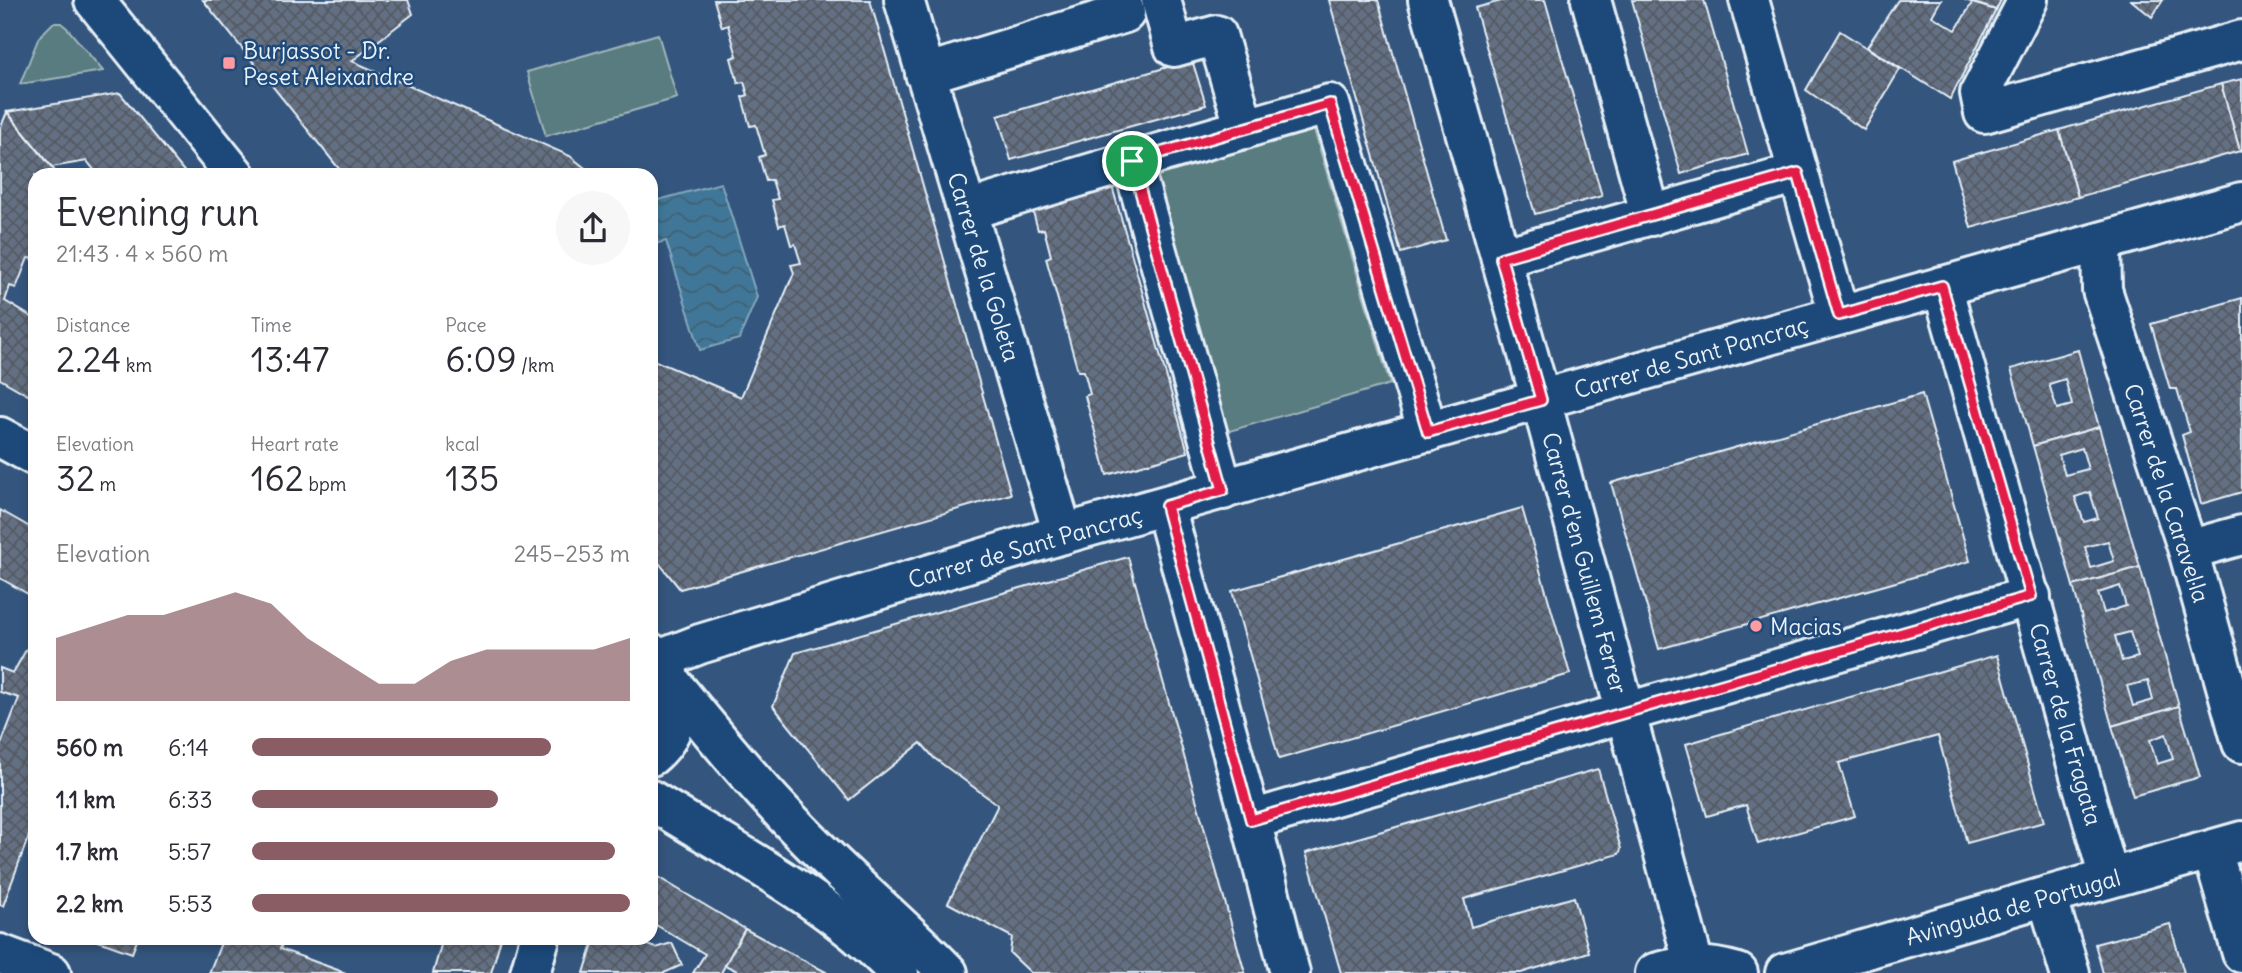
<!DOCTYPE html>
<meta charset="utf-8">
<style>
:root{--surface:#fff;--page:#f7f7f7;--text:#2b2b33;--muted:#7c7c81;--accent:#8a5d65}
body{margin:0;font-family:Delius,sans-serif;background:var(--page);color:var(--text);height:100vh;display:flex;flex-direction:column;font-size:26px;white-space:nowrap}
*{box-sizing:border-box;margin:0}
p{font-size:23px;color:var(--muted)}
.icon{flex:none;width:38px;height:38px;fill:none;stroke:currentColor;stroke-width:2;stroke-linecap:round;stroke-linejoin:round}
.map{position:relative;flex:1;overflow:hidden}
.sheet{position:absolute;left:28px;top:168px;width:630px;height:777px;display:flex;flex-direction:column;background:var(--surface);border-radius:21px;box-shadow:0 4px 10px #0003}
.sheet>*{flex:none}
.pin{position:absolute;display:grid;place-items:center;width:60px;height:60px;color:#fff;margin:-30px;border:4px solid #fff;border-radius:50%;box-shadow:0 2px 7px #0007}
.round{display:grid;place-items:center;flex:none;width:74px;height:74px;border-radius:37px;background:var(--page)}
.head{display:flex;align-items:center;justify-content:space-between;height:119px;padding:0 28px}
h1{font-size:38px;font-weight:600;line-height:52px}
.stats{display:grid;grid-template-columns:repeat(3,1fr);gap:10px;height:119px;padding:7px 28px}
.stats div{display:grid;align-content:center}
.stats b{font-size:35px;font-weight:600}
.stats small{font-size:19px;font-weight:400}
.stats p{font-size:19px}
.chart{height:196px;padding:14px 28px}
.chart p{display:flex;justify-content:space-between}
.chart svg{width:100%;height:126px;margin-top:7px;fill:var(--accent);opacity:.7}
ul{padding:0 28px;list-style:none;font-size:23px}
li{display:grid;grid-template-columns:112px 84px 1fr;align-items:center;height:52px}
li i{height:18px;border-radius:9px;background:var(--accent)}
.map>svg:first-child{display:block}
.green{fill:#597b7f;stroke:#a0b6bc;stroke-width:2}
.water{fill:url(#water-waves);stroke:#83a8be;stroke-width:2}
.building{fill:url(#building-cross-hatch);stroke:#e8f1f8;stroke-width:2;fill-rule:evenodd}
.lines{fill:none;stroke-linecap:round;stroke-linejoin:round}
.street-casing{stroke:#e8f1f8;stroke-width:44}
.secondary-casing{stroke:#e8f1f8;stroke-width:44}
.street{stroke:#1f4a7a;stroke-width:38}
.secondary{stroke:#1f4a7a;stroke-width:38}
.route-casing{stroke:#fff;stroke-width:14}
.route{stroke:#e11d48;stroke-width:9}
.poi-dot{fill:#ff9aa2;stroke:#1f4a7a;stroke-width:2.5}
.labels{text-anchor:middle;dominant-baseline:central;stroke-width:5;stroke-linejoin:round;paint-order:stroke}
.poi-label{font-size:23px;fill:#e8f1f8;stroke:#1f4a7a;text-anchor:start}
.street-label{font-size:23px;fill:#e8f1f8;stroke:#1f4a7a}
</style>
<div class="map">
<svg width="2242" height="973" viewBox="0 0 2242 973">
<defs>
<pattern id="water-waves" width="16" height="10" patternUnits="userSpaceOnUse" patternTransform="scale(1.75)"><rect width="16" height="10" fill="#3f7798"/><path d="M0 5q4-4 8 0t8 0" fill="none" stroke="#426071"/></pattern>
<pattern id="building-cross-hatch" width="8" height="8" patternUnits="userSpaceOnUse" patternTransform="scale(1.75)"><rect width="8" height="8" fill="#646f83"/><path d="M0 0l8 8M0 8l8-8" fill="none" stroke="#545a64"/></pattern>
</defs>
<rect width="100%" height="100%" fill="#34557d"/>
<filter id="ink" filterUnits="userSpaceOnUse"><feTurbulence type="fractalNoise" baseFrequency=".0143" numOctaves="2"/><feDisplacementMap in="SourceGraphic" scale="14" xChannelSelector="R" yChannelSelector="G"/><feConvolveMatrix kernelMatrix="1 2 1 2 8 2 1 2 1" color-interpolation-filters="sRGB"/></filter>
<g filter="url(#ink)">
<g class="green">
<polygon points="53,23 61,23 67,28 103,71 20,84 39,37"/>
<polygon points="658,34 677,98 546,136 527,72"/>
<polygon points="1314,130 1390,384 1226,432 1151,178"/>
</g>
<polygon class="water" points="721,183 757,297 739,339 700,350 666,241 651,245 651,202"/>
<g class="building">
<polygon points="203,0 408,0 413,14 352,61 570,156 594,175 344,175"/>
<polygon points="714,0 870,0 1011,494 680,589 651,553 651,359 741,397 794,273 791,265 801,263 795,244 791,245 785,224 779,226 772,200 778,199 772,180 766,181 759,157 765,155 756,125 750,126 742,97 748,95 744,82 738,83 731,58 737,56 728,25 722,27"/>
<polygon points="1329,0 1378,0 1446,240 1401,253"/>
<polygon points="1505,0 1545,0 1602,196 1535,214 1475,8"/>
<polygon points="1632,0 1704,0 1748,154 1681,174"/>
<polygon points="1898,0 1941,0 1932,16 1956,30 1972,3 1996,10 1950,99 1867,47"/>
<polygon points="1965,0 2001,0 1996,10"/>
<polygon points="2131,0 2163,0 2152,17"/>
<polygon points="1840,31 1900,69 1864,130 1806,90"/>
<polygon points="1192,60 1206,105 1011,160 998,116"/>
<polygon points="2242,79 2242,150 2240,151 2221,84"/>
<polygon points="2221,84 2240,151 2078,197 2059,130"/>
<polygon points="120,93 187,175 98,175 87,161 52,167 7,112"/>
<polygon points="7,112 58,175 35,175 35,259 28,258 16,288 10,286 5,301 35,319 35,399 0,379 0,129"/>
<polygon points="2059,130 2078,197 1971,228 1952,161"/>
<polygon points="1112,186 1188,452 1107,475 1085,396 1090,394 1084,371 1078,371 1046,258 1051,256 1044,229 1038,230 1032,208"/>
<polygon points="2242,298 2242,492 2201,504 2182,435 2190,432 2177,389 2170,389 2151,324"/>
<path d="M2078 350 2099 427 2033 446 2011 369ZM2065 379 2072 405 2057 409 2049 384Z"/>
<polygon points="1922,394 1970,561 1659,649 1611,483"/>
<path d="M2099 427 2140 567 2073 586 2033 446ZM2082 448 2088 469 2065 475 2059 455ZM2090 492 2098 518 2084 522 2075 497ZM2108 541 2114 561 2091 568 2085 547Z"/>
<polygon points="1522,508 1570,674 1279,759 1232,591"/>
<polygon points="0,510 35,530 35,598 0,578"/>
<polygon points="1128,557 1245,973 1031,973 1010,953 1012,937 948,903 998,805 934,758 921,743 849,800 773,706 795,653"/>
<path d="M2140 567 2179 706 2112 726 2073 586ZM2120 586 2126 606 2104 613 2098 593ZM2130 632 2138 657 2122 661 2115 636ZM2148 681 2153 700 2133 706 2127 686Z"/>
<polygon points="35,634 35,819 3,906 0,905 0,747 19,698 0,692 0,668 13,673"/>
<polygon points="1997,655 2044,822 1967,843 1938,736 1839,763 1855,816 1758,844 1746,805 1707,816 1686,744"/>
<path d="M2179 706 2200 777 2133 796 2112 726ZM2166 734 2173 759 2157 764 2150 740Z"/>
<polygon points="1598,769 1621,849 1619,854 1464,899 1471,927 1574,897 1589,952 1521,973 1341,973 1306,853"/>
<polygon points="651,873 745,929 721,973 693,973 705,954 651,922"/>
<polygon points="2170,924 2184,973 2103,973 2095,944"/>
<polygon points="745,929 826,972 825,973 741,973 725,965"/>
<polygon points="90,938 138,938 132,953"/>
<polygon points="223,938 285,938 280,949 346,973 209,973"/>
<polygon points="443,938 501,938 491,973 433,973"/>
<polygon points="595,938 644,938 642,943 655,948 672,943 682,965 664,973 584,973"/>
</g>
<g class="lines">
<defs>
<g id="street">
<polyline points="904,0 1063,534"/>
<polyline points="1161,0 1174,47 1217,35 1245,129"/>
<polyline points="1428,0 1541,400 1694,965"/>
<polyline points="1591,0 1651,216"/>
<polyline points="1749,0 1839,315"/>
<polyline points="2028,0 1980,93 1984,113 2242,40"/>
<polyline points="925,74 1125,13 1121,0"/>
<polyline points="968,210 1132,161"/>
<polyline points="2101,242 2102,290 2188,550 2242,743"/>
<polyline points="1501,258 1798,173"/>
<polyline points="1942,286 2109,878"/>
<polyline points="1223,490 1132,161 1330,104 1428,432"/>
<polyline points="1165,506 1251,820 1290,973"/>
<polyline points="2188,550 2242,535"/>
<polyline points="659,660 700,644 1063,534 2242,202"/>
<polyline points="1251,820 2031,596"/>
<polyline points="2212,850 2242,953"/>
<polyline points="2047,896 2070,973"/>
<polyline points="0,954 51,973"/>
<polyline points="530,973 540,938"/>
<path d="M1655 973C1687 964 1706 964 1738 973"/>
<polyline points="1785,973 2047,896 2242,841"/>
</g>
<g id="secondary">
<polyline points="94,0 235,175"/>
<polyline points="0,437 35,456"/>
<path d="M651 653C682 681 686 728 651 756"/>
<path d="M674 686C715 736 756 786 801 832 848 881 901 924 948 973"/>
<path d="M651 800C736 853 829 900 899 973"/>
</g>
</defs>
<use href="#street" class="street-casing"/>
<use href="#secondary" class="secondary-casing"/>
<use href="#street" class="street"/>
<use href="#secondary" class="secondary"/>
</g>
</g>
<g class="lines" filter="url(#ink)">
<defs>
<polygon id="route" points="1330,104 1428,432 1541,400 1501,258 1798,173 1839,315 1942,286 2031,596 1251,820 1166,506 1223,490 1132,161"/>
</defs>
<use href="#route" class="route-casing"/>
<use href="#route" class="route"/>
</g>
<g class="poi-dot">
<rect x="222" y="56" width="14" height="14" rx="3.5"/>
<circle cx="1756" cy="626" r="7"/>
</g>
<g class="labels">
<g class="poi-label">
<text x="243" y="50">Burjassot - Dr.<tspan x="243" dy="26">Peset Aleixandre</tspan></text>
<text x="1770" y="626">Macias</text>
</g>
<g class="street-label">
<text transform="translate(984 267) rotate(73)">Carrer de la Goleta</text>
<text transform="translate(1691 357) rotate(-16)">Carrer de Sant Pancraç</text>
<text transform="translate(2167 493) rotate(72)">Carrer de la Caravel·la</text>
<text transform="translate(1025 547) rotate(-16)">Carrer de Sant Pancraç</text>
<text transform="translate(1585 563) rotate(75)">Carrer d'en Guillem Ferrer</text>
<text transform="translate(2066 724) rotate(74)">Carrer de la Fragata</text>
<text transform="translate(2013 907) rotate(-16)">Avinguda de Portugal</text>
</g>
</g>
</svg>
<div class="pin" style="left:1132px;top:161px;background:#1e9e55"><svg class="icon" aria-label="arrive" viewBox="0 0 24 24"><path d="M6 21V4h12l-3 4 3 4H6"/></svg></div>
<section class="sheet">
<div class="head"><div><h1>Evening run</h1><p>21:43 · 4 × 560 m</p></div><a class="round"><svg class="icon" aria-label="share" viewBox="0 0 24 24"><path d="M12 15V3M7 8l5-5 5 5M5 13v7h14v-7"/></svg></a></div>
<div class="stats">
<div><p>Distance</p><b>2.24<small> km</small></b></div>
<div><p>Time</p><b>13:47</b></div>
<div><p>Pace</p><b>6:09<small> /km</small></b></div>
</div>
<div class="stats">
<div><p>Elevation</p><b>32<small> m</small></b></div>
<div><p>Heart rate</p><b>162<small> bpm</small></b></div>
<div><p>kcal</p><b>135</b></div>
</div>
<div class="chart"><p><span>Elevation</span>245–253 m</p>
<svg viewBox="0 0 160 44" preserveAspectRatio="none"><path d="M0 44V22L10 18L20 14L30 14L40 10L50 6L60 10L70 22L80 30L90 38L100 38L110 30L120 26L130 26L140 26L150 26L160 22V44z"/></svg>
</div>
<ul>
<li><b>560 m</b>6:14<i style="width:79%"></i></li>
<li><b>1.1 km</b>6:33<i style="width:65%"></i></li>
<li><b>1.7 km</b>5:57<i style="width:96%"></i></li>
<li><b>2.2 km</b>5:53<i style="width:100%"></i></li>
</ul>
</section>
</div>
